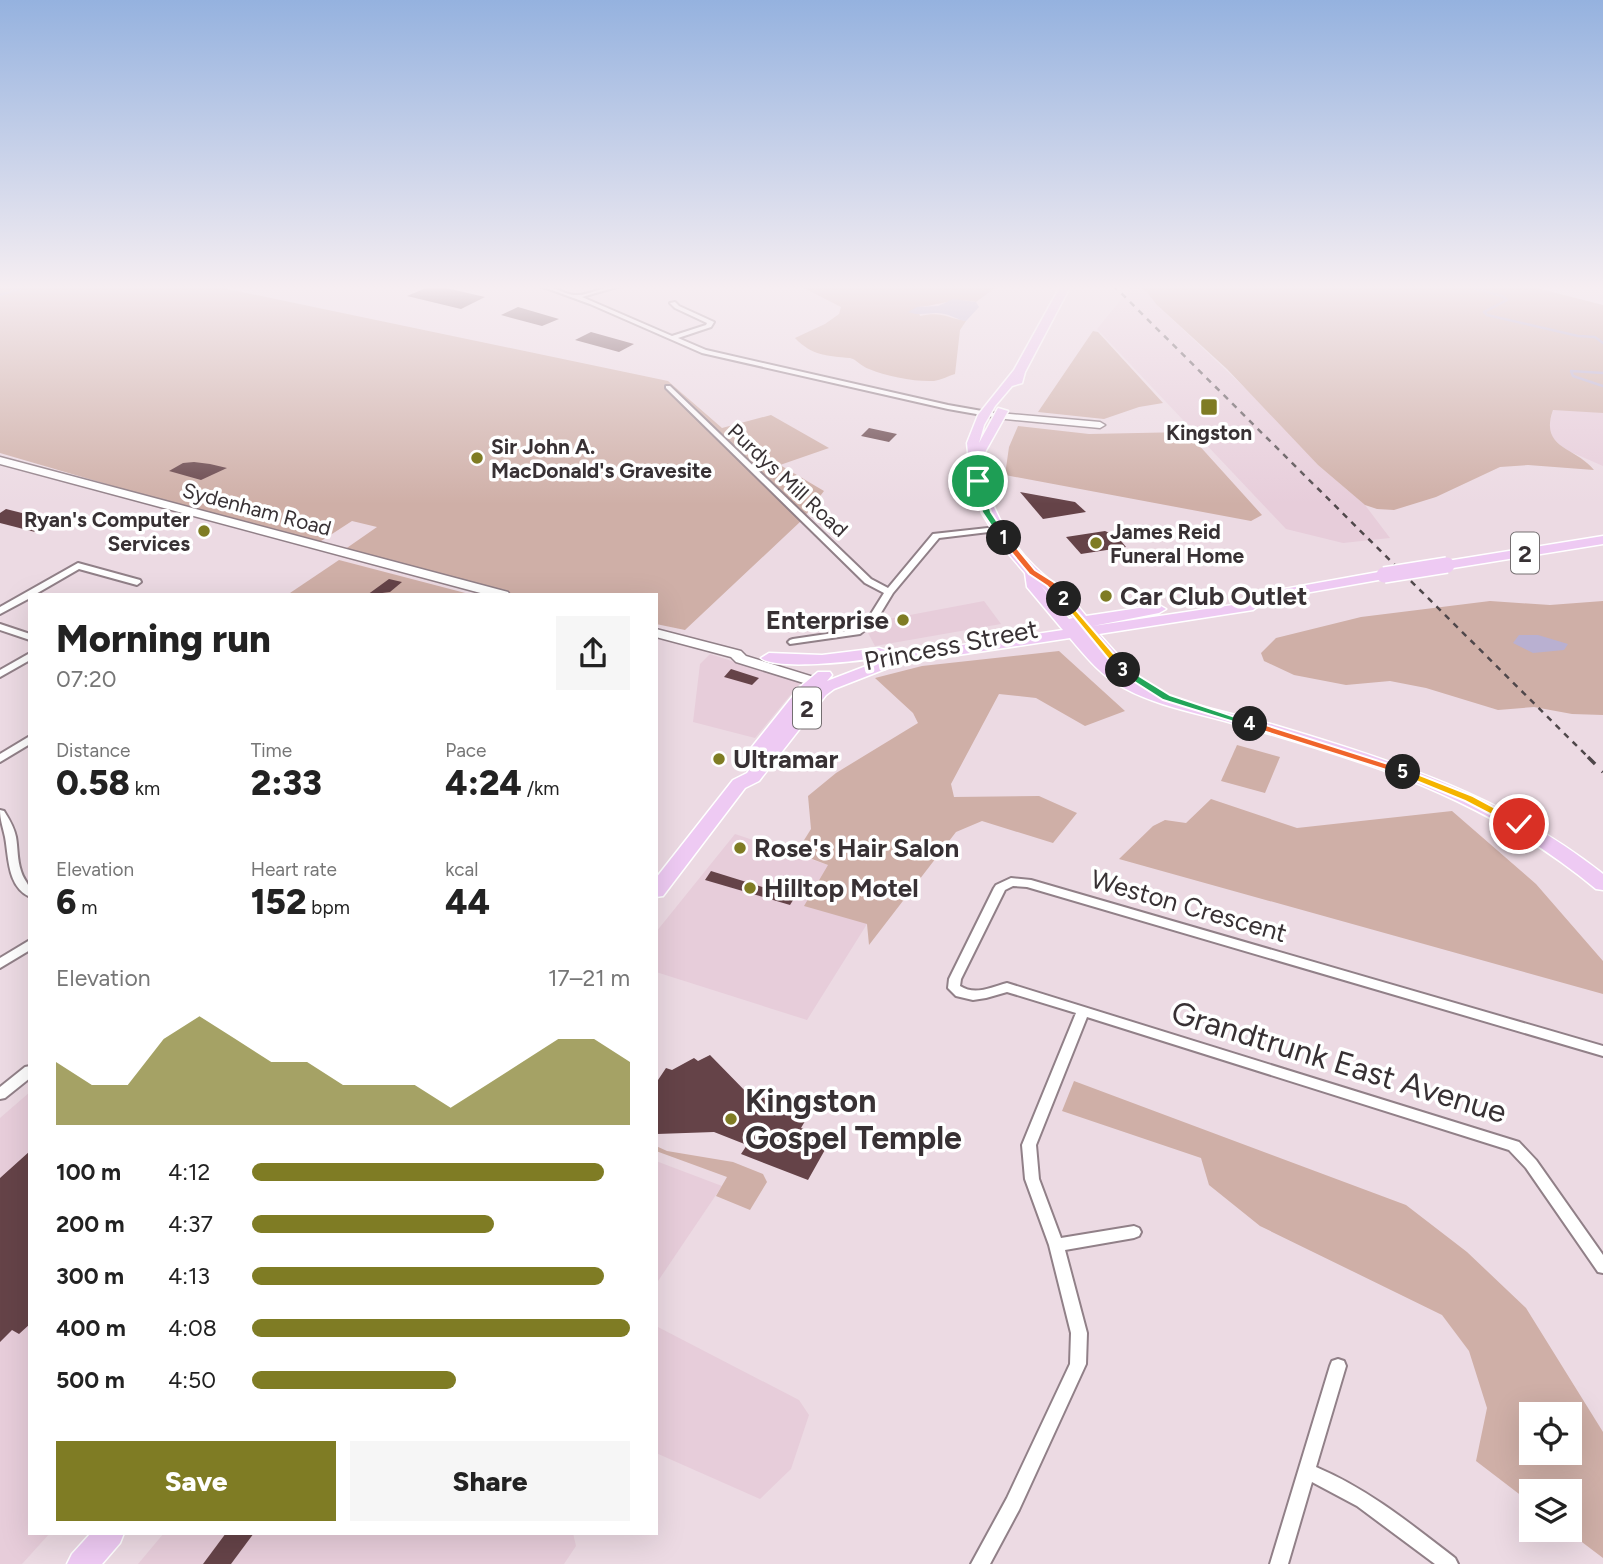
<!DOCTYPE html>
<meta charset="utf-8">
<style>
:root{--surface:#fff;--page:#f6f6f6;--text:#222;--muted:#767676;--accent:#7f7c24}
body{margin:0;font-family:Figtree,sans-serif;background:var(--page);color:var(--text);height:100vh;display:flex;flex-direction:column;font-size:26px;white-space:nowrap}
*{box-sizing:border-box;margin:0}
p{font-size:23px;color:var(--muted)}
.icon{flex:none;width:38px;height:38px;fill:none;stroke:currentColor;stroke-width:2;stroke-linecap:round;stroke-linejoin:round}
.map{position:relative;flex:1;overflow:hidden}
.drawer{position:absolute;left:28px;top:593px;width:630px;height:942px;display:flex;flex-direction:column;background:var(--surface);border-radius:0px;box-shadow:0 7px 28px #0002}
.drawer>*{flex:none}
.controls{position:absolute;left:1519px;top:1402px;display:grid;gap:14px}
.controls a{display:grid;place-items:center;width:63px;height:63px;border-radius:0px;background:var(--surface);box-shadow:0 7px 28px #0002;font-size:35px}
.pin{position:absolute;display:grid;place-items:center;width:60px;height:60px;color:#fff;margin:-30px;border:4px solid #fff;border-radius:50%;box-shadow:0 2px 7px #0007}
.km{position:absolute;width:35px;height:35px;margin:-18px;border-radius:50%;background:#222;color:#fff;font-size:19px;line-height:35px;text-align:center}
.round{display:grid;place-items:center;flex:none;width:74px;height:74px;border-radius:0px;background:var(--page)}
.overview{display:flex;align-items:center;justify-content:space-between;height:119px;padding:0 28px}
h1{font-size:38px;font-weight:800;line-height:52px}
.metrics{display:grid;grid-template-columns:repeat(3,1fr);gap:10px;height:119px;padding:7px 28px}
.metrics div{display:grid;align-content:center}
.metrics b{font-size:35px;font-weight:800}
.metrics small{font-size:19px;font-weight:400}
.metrics p{font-size:19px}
.chart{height:196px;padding:14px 28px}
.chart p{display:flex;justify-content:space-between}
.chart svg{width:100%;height:126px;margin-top:7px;fill:var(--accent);opacity:.7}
.primary-button{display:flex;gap:14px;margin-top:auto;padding:14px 28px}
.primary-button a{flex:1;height:80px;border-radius:0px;background:var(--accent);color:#fff;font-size:28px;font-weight:800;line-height:80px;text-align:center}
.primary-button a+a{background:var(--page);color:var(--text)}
ul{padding:0 28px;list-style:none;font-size:23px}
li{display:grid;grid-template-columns:112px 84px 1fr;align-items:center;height:52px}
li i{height:18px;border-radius:9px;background:var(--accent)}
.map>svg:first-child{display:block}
.built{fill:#e7cdda}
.green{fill:#cfafa7;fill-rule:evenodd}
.water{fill:#b9b0d1}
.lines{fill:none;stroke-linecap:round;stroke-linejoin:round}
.stream{stroke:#b9b0d1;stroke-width:2.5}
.building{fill:#654348}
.street-casing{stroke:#918088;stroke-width:4}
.secondary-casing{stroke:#918088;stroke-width:3}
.primary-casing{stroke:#fff;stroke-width:3}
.street{fill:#fff;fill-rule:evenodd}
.secondary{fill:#fff;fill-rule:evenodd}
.primary{fill:#eecaf3;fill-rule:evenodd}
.rail-far1{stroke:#4f474a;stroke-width:2.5;stroke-dasharray:6 6;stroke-linecap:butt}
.rail{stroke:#4f474a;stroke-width:3.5;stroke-dasharray:10 10;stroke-linecap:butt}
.primary-bridge-casing{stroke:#fff;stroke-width:18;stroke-linecap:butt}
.primary-bridge{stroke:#eecaf3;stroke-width:15}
.split-1{fill:#22a559;stroke:#fff;stroke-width:2}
.split-2{fill:#f0652b;stroke:#fff;stroke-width:2}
.split-3{fill:#f5b400;stroke:#fff;stroke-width:2}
.split-4{fill:#22a559;stroke:#fff;stroke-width:2}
.split-5{fill:#f0652b;stroke:#fff;stroke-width:2}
.split-6{fill:#f5b400;stroke:#fff;stroke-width:2}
.poi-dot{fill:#7f7c24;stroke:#fff;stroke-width:2.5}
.labels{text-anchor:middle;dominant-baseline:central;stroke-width:7;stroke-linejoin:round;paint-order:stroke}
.far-poi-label{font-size:21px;font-weight:bold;fill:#383134;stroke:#fff;text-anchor:start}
.far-street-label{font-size:21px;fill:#383134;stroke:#fff}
.shield{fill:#fff;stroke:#746f71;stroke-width:2}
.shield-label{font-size:24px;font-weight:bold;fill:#383134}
.poi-label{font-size:26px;font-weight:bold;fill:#383134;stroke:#fff;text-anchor:start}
.street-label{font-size:26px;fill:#383134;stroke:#fff}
.near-street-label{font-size:32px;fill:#383134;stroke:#fff}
.near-poi-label{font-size:32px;font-weight:bold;fill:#383134;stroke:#fff;text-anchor:start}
</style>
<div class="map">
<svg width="1603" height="1564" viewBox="0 0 1603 1564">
<rect width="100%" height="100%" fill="#ecdae3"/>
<g class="built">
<polygon points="1133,285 1147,292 1156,304 1265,407 1318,465 1365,505 1390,538 1343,543 1286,529 1097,329"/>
<polygon points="1565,409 1603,413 1603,466 1564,449 1551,436 1549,424 1553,410"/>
<polygon points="984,601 1001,624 875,646 867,631 878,621"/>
<polygon points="710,654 800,683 755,738 693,722 700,664"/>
<polygon points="735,834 828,865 867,924 807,1020 656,972 656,932"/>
<polygon points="30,1092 30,1533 50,1533 22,1564 0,1564 0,1118"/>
<polygon points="656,1161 722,1186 656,1284"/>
<polygon points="656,1326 799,1400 809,1415 791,1469 760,1499 656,1453"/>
<polygon points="164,1533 573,1533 576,1546 564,1564 138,1564"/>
</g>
<g class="green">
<polygon points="0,285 208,285 668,381 722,428 771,415 829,448 780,465 824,491 801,521 685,630 656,624 656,595 519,595 443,579 341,552 377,527 352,521 315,545 0,453"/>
<path d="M798 285H999L976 302C954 297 938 306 917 307L920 316C942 311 947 318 966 321L960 330 955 374C948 376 941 380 934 381 915 382 886 376 869 369 862 367 856 359 850 358 828 356 812 356 795 338L825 324 839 314 841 307Z"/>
<path d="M1136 285H1525L1603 305V413L1553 410C1539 449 1576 447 1594 470L1528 465 1500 467 1436 497 1394 510 1377 509 1365 505 1318 465 1227 369 1156 304 1147 292Z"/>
<polygon points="1093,331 1098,332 1163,403 1139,407 1104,419 1038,412"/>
<polygon points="1018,426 1089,434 1187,432 1262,515 1251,521 1005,475 1009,447"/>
<polygon points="339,560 473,595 287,595"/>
<polygon points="1490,601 1550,605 1603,601 1603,715 1572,714 1534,707 1498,710 1426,688 1390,681 1346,685 1294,675 1264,661 1261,653 1276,638 1361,617"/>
<polygon points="1059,651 1125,711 1085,726 1036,698 999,694 951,784 954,797 1039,796 1077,813 1053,843 982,821 956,832 869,945 867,924 804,906 828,865 796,853 811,829 808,796 836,773 918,723 913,713 875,678 922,666"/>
<polygon points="1237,745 1280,757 1265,793 1221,781"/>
<polygon points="1211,799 1297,828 1452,811 1536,884 1603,961 1603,994 1119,859 1153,826 1165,820 1186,823"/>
<path d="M1074 1081 1406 1205 1467 1252 1526 1308 1603 1432V1558L1566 1530H1570V1491H1531V1503L1476 1461 1487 1408 1469 1351 1442 1315 1260 1226 1209 1185 1201 1158 1062 1111ZM1531 1414H1570V1452H1531Z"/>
<polygon points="656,1146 667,1151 733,1162 763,1174 767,1182 750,1210 716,1196 727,1177 656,1151"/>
</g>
<g class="water">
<path d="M953 299 976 302 979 307 966 321C957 320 952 315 944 314 930 311 923 317 908 312L917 307 938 306Z"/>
<polygon points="1519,635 1538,635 1568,644 1564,650 1533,653 1513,643"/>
</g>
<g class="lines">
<g class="stream">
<polyline points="888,285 894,288 904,285"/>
<polyline points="1461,285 1502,296 1507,300 1484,312 1487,315 1578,336 1595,337 1603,343"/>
<polyline points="0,295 31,285"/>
<polyline points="1603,373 1571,371 1573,376 1603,386"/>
</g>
</g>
<g class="building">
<polygon points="433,285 485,297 461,309 407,296"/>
<polygon points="518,307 559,319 542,326 501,315"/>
<polygon points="591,332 634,344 619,352 575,340"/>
<polygon points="869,428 897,434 889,442 861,436"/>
<polygon points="194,462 210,464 227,468 201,480 169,471 183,463"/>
<polygon points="1020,492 1075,502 1086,512 1043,519"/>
<polygon points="6,509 58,522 39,533 0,523 0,513"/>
<polygon points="1105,531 1117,536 1126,547 1081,554 1066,537"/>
<polygon points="389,579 402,582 390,592 367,595"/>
<polygon points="731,669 759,678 752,685 724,677"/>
<polygon points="711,871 795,897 790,905 705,880"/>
<polygon points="710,1055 753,1099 755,1096 765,1098 808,1116 801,1128 831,1139 808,1180 741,1154 747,1145 714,1132 657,1134 656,1083 666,1068 672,1070 694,1058 698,1061"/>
<polygon points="30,1151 30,1324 19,1334 12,1330 0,1342 0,1178"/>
<polygon points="226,1533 254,1533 231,1564 203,1564"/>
</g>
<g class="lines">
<defs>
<g id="street">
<path d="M538 285C552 284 564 295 576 295 588 296 605 285 621 285L620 286 582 297 672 336 706 325 707 323 675 308 670 303 675 302 679 306 714 322 711 327 678 338 706 350 948 405 999 414 1003 416 999 418 948 409 702 353 590 304Z"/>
<polygon points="666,386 670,386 871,579 888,588 933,534 997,527 1001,529 997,531 939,538 893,593 876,621 860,634 790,644 788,642 790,640 793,639 854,630 869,617 884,593 865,583 666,388"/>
<polygon points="78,563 140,580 141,582 137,585 79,569 34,595 30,595 30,598 0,614 0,607"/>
<polygon points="0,624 30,634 30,640 0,630"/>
<polygon points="30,653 30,660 0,677 0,670"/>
<polygon points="30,736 30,744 0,762 0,754"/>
<path d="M0 810 4 811C9 819 14 827 16 837 18 848 17 860 21 871 25 884 30 881 30 897 7 886 9 858 5 837 3 827 0 820 0 810Z"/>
<path d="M1011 878 1031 880 1603 1046V1056L1027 887 1013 886 1005 890 961 979 960 986C975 996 992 987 1007 983L1519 1142 1536 1160 1603 1255V1273L1598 1272 1526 1168 1509 1150 1087 1017 1036 1145 1039 1179 1061 1238 1134 1226 1139 1228 1141 1232 1139 1236 1134 1238 1065 1250 1087 1333 1086 1364 1019 1510 990 1564H971L1007 1498 1070 1364 1071 1333 1049 1245 1025 1179 1022 1145 1076 1013 1007 992 986 998 973 1000 956 996 948 988 949 979 994 888 996 885Z"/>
<polygon points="30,940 30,950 0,968 0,958"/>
<polygon points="30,1066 30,1078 5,1098 0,1099 0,1087 25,1067"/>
<path d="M1338 1359 1344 1361 1346 1366 1316 1467C1368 1489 1411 1524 1455 1558L1458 1564H1435L1357 1506 1312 1482 1288 1564H1270L1330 1366 1332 1361Z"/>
</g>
<g id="secondary">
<polygon points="999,413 1100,422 1105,425 1100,428 995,418 995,414"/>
<polygon points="0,457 508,592 510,595 488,595 0,464"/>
<polygon points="656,629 741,651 746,656 833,683 835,686 828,690 823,689 736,662 731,657 656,637"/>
</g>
<g id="primary">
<path d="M1061 285H1071L1025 372 1022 383 1012 386 995 406 984 425 979 443 998 408 1008 411 980 461C988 502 1005 538 1035 567 1053 584 1071 596 1086 616L1159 605 1166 609 1159 613 1093 626 1246 603 1243 599 1250 595 1384 571 1391 575 1384 579 1266 600 1253 610 1099 634 1133 672 1128 676C1161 701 1233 713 1274 725 1392 760 1506 797 1603 874V890L1596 889C1532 836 1462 799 1383 770 1331 752 1278 736 1225 721 1192 712 1155 705 1124 688 1102 677 1086 657 1070 638L898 664 834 689 826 695 759 781 745 788 663 896 656 897V878L733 780 747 773 756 761H747L744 757 800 687 818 672H830L832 675 827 681 895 655 1063 630 1027 587 1025 573 1002 546 982 513 971 479 967 443 978 415 1014 370ZM1041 586 1073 618 1069 619Z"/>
<polygon points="1603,536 1603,544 1447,569 1440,565 1447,561"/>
<path d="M879 648 885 650 887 653 885 656C864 661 775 671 761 658L769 653 822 655Z"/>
<polygon points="91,1533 124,1533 120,1543 102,1564 67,1564 72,1554"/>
</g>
</defs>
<use href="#street" class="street-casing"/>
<use href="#secondary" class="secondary-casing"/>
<use href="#primary" class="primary-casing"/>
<use href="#street" class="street"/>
<use href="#secondary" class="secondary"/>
<use href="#primary" class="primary"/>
<polyline class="rail-far1" points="1113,285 1590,759"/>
<polyline class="rail" points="1588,757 1603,772"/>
<defs>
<polyline id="primary-bridge" points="1384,575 1447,565"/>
</defs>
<use href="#primary-bridge" class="primary-bridge-casing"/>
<use href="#primary-bridge" class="primary-bridge"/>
</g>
<linearGradient id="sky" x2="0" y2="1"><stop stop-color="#95b2df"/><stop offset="0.57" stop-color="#f6eef2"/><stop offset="1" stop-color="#f6eef2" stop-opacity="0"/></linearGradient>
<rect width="1603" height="504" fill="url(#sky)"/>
<polygon class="split-1" points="975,479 982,481 991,512 1008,538 1007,540 1001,540 982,512"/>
<polygon class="split-2" points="1001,536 1007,536 1035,570 1054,582 1068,597 1068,601 1061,601 1047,586 1029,574 1001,540"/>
<polygon class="split-3" points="1064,596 1126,668 1126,672 1119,672 1061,601 1059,599"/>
<polygon class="split-4" points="1119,668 1126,668 1170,695 1256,724 1247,726 1163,700 1119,672"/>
<polygon class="split-5" points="1250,720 1407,770 1409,772 1399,774 1247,726 1245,724"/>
<polygon class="split-6" points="1399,770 1407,770 1473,796 1525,824 1519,828 1515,827 1465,801 1399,774"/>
<g class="poi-dot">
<rect x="1200" y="398" width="18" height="18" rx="3.5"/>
<circle cx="477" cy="458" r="7"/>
<circle cx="204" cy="531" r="7"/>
<circle cx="1096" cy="543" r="7"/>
<circle cx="1106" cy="596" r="7"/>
<circle cx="903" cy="620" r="7"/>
<circle cx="719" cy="759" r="7"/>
<circle cx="740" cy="848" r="7"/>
<circle cx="750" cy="888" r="7"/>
<circle cx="731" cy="1119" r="7"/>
</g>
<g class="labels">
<g class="far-poi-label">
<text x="1209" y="432" text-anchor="middle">Kingston</text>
<text x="491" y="446">Sir John A.<tspan x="491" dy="24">MacDonald's Gravesite</tspan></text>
<text x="190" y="519" text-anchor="end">Ryan's Computer<tspan x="190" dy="24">Services</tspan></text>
<text x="1110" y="531">James Reid<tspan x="1110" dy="24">Funeral Home</tspan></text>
</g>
<g class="far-street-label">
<text transform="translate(788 480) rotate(43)">Purdys Mill Road</text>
<text transform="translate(257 509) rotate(15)">Sydenham Road</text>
</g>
<g class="shield">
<rect x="1511" y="532.5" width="28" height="41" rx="5"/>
<rect x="793" y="687.5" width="28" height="41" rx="5"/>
</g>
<g class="shield-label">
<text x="1525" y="553">2</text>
<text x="807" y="708">2</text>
</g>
<g class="poi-label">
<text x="1120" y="596">Car Club Outlet</text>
<text x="889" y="620" text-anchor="end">Enterprise</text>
<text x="733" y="759">Ultramar</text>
<text x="754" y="848">Rose's Hair Salon</text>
<text x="764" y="888">Hilltop Motel</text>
</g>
<g class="street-label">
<text transform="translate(951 645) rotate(-11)">Princess Street</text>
<text transform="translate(1189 906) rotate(16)">Weston Crescent</text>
</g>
<g class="near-street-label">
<text transform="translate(1339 1062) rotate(17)">Grandtrunk East Avenue</text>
</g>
<g class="near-poi-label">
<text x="745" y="1101">Kingston<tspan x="745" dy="37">Gospel Temple</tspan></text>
</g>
</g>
</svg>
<div class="controls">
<a><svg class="icon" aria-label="locate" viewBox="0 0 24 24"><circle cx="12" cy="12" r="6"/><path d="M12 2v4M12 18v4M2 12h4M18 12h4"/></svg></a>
<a><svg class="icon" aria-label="layers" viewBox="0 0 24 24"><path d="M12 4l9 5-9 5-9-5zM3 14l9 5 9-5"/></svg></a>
</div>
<div class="pin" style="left:978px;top:481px;background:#1e9e55"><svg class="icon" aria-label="arrive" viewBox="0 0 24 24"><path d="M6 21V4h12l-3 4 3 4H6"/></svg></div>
<div class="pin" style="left:1519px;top:824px;background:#d93025"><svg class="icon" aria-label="check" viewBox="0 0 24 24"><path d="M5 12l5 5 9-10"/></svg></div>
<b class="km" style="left:1004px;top:538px">1</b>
<b class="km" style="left:1064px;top:599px">2</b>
<b class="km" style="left:1123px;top:670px">3</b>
<b class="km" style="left:1250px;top:724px">4</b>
<b class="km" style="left:1403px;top:772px">5</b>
<section class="drawer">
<div class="overview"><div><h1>Morning run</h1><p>07:20</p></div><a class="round"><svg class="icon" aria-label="share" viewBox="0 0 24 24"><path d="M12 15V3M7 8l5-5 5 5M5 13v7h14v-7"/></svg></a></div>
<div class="metrics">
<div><p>Distance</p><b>0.58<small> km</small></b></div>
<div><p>Time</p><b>2:33</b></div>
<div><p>Pace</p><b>4:24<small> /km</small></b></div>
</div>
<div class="metrics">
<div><p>Elevation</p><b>6<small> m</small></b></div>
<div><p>Heart rate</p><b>152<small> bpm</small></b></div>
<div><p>kcal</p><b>44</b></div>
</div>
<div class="chart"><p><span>Elevation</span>17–21 m</p>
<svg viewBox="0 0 160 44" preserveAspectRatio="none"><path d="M0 44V22L10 30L20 30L30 14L40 6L50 14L60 22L70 22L80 30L90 30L100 30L110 38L120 30L130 22L140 14L150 14L160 22V44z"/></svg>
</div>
<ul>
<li><b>100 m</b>4:12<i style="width:93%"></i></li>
<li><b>200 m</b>4:37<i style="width:64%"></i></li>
<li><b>300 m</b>4:13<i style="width:93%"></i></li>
<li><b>400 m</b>4:08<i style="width:100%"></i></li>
<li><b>500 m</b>4:50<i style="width:54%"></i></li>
</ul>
<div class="primary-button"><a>Save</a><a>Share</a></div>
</section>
</div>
